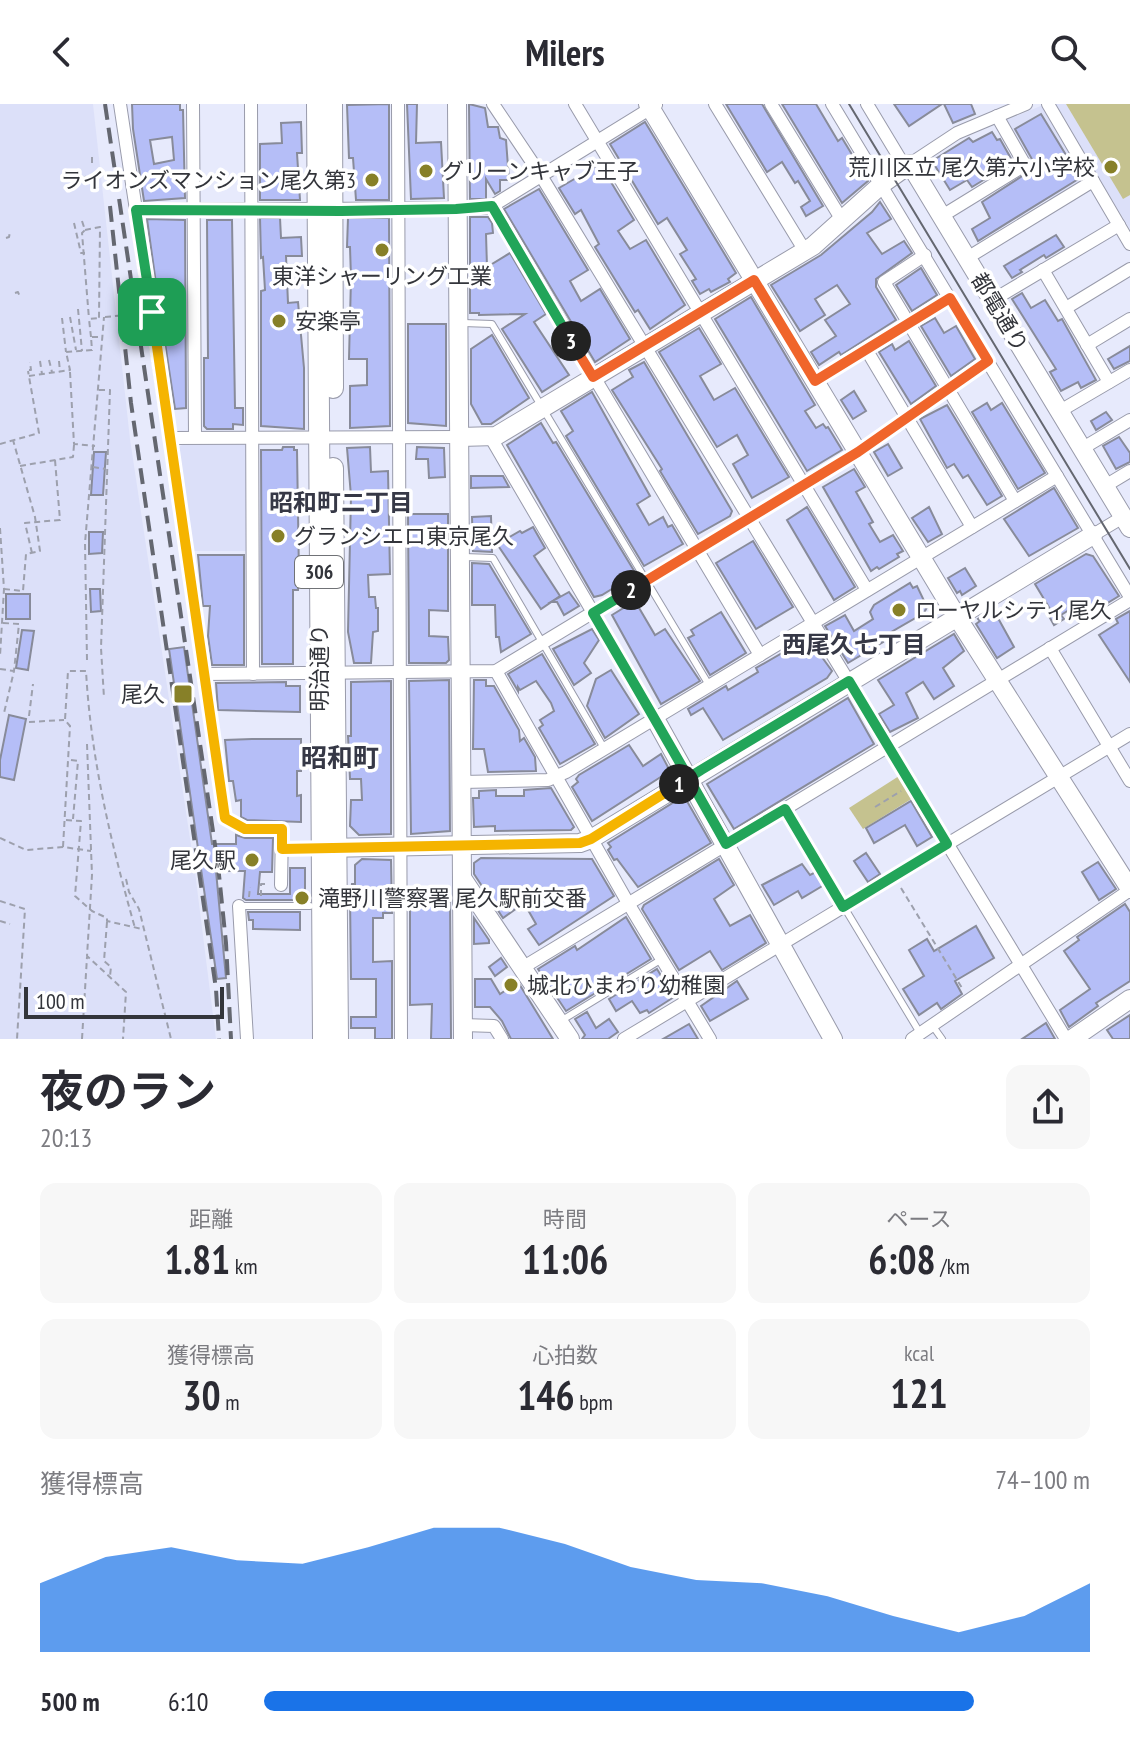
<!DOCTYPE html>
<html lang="ja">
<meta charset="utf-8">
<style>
:root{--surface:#fff;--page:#f7f7f7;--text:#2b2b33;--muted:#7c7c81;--accent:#1a73e8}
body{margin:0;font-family:"PT Sans Narrow","Noto Sans JP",sans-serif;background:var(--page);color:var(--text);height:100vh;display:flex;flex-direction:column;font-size:30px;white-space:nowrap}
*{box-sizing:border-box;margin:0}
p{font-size:26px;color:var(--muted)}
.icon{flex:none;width:44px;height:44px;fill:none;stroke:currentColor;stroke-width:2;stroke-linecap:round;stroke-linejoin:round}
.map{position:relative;height:935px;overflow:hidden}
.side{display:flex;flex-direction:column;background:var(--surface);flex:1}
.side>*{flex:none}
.scale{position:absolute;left:24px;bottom:20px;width:200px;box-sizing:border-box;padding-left:8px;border:4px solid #33353b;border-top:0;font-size:22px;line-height:28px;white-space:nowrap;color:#33353b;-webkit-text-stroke:6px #fff;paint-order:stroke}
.pin{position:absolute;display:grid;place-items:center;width:68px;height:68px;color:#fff;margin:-34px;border-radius:16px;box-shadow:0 4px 12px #0006}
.km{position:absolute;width:40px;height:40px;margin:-20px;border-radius:50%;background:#222;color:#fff;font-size:22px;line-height:40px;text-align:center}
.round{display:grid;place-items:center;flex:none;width:84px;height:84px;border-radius:16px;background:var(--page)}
.headline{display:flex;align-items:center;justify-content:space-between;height:136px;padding:0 40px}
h1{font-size:44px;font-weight:700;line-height:60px}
.figures{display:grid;grid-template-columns:repeat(3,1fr);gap:12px;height:136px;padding:8px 40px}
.figures div{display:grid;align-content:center;border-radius:16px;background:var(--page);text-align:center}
.figures b{font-size:40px;font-weight:700}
.figures small{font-size:22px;font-weight:400}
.figures p{font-size:22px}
.chart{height:224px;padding:16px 40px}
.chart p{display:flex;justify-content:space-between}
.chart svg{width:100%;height:144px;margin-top:8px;fill:var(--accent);opacity:.7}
ul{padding:0 40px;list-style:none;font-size:26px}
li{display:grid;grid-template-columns:128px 96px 1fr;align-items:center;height:60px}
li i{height:20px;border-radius:10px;background:var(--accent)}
header{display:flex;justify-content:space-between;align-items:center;height:104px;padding:0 40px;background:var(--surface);font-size:36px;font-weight:700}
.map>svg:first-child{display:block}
.built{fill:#dce0f9}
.green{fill:#c5c28f}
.building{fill:#b5bef7;stroke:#888b9a;stroke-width:2;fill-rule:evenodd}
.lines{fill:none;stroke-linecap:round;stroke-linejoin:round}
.lane-casing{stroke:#999bab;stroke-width:8}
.street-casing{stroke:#999bab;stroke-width:14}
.secondary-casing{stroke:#999bab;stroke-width:20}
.primary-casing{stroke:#999bab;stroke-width:22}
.path{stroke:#9da0ad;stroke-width:2;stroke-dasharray:6 4;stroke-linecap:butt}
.lane{stroke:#fff;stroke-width:6}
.street{stroke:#fff;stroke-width:12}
.secondary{stroke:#fff;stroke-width:18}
.primary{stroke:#fff;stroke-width:20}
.tram{stroke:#646770;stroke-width:2}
.rail{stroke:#646770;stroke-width:4;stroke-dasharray:16 8;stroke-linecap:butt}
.split-1-casing{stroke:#fff;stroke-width:16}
.split-2-casing{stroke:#fff;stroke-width:16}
.split-3-casing{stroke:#fff;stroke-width:16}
.split-4-casing{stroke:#fff;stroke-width:16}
.split-1{stroke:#f5b400;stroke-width:10}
.split-2{stroke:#22a559;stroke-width:10}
.split-3{stroke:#f0652b;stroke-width:10}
.split-4{stroke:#22a559;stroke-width:10}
.poi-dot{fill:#878028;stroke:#fff;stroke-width:3}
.labels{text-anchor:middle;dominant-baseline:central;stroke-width:7;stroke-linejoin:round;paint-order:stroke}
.shield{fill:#fff;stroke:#707276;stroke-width:2}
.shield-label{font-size:20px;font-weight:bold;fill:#33353b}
.poi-label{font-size:22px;fill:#33353b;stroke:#fff;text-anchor:start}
.street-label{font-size:22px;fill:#33353b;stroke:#fff}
.neighbourhood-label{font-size:24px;font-weight:bold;fill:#363846;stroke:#fff}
.quarter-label{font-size:26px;font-weight:bold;fill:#363846;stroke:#fff}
</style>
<header><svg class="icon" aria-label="back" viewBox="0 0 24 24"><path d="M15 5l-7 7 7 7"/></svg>Milers<svg class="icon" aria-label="search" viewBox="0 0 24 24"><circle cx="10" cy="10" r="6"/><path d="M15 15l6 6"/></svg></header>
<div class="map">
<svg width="1130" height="935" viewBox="0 0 1130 935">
<rect width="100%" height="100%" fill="#e7eafc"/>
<g class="built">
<polygon points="0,0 93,0 130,335 195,768 216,935 0,935"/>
<polygon points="1053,0 1130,0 1130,125"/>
<polygon points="1043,1 1086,73 1085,78 1051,98 1002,18"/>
<polygon points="248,340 247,447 193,447 178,344 182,341"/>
</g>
<g class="green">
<polygon points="1066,0 1130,0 1130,91 1123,95"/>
<polygon points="899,672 913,694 863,725 849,704"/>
</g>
<g class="building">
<path d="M132 0H180V6H183L185 94 144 97 133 25ZM172 33 174 56 154 60 150 36Z"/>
<polygon points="389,0 389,96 356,96 353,54 349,54 347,1"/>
<polygon points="407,0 417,0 416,39 441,38 444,94 411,95"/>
<polygon points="469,0 485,4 488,23 498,23 500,34 506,36 509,76 500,76 500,87 495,90 486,75 486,95 470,95"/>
<polygon points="726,0 762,0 823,102 806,112 801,103 810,97 798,77 795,79 782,58 767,68"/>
<polygon points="782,0 816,0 838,37 842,34 868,77 842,99"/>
<polygon points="894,0 942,0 909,22"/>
<polygon points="944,0 971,0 975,10 953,19"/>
<polygon points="1041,10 1080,74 978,137 972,125 990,114 982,98 1033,65 1033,57 1015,25"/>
<polygon points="301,18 302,49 297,49 300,96 260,96 260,40 282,39 281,19"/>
<polygon points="645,18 736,169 728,175 730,178 711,188 709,185 700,190 692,177 696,175 680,150 687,146 667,114 658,120 610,40"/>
<polygon points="992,28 997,36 1000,35 1013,58 972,83 967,76 950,86 932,57 969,34 973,38"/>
<polygon points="600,60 634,116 618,127 630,145 646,136 685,201 650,225 638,206 635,208 595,143 599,140 581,106 575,110 559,84"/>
<polygon points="539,85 588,166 570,177 581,197 600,185 630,235 595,258 504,105"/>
<polygon points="880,98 891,115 867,129 882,150 904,137 912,149 876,175 876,183 896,216 841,251 839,248 819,261 811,248 836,232 825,216 850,200 837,181 815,195 825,211 800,227 771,181 821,151 872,108"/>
<polygon points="470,113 488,113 492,119 493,129 486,130 487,163 510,149 546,210 534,218 569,271 542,288 502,225 525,210 479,211 479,209 470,209"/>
<polygon points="260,114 280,114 281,134 301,133 302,152 286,152 288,199 298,198 304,264 304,325 261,322 261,187 265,186 263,153 261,154"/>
<polygon points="348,114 389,114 390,322 350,324 350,282 367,281 367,255 349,255 351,174 350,143 347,143"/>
<polygon points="147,115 185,116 186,304 175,305 165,239 168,201 159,201"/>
<polygon points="207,116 232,116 235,304 243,304 243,321 233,320 233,325 207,325 204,322 204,254 208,254"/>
<polygon points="1056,131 1064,143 1046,154 1044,151 1020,166 1022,168 1012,174 1004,162"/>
<polygon points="921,164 937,191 912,207 896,181"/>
<polygon points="1022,189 1031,204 1045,196 1058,217 1062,215 1096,276 1081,284 1078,278 1061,287 1050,268 1056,265 1012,195"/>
<polygon points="751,193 815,301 805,307 816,324 823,320 826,324 828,323 842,346 807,367 715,215"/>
<polygon points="935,214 944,229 956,222 975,255 951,272 921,222"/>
<polygon points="408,220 446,220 446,322 408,319"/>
<polygon points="699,224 721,260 700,272 714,296 735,284 789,373 752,394 733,360 748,351 737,331 717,343 659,248"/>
<polygon points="492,231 529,294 491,320 482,320 471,300 471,245"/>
<polygon points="909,237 936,282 911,300 879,248 892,240 895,246"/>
<polygon points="1130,242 1130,257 1114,265 1108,255"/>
<polygon points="644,258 732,407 730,412 698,430 660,367 662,365 612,286 633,273 629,266"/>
<polygon points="854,287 866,307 853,315 841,296"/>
<polygon points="592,288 650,392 637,400 649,421 663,413 668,423 672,421 683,440 644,462 566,332 573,327 561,307"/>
<polygon points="987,299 991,306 1002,299 1045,369 1018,385 972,308"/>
<polygon points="947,301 1002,392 987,401 968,371 963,374 954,360 947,364 920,315"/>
<polygon points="1106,308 1112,316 1096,326 1091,317"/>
<polygon points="541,319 553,339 556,338 636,470 602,491 594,493 507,341"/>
<polygon points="1119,333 1130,349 1130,358 1116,365 1103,342"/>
<polygon points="888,340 902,364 888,372 874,348"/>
<polygon points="283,343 294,343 294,346 297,346 299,472 298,486 293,486 293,560 262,560 261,346 282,346"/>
<polygon points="370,343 371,368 388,367 390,470 368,471 369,493 375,493 376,504 378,504 378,527 373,528 371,559 354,559 348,528 351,392 347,344"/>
<polygon points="417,343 444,344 445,373 429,374 428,355 416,355"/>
<polygon points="94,348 106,348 103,391 91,391"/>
<polygon points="854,365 865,383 856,388 873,418 869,420 880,438 893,431 903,447 897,450 899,453 879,465 877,463 871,467 823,383"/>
<polygon points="471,372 503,372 509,383 471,384"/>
<polygon points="1054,384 1078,424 1029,452 1004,415"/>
<polygon points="807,403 855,483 834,496 787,416"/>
<polygon points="929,403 942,430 928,438 912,414"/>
<polygon points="408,410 448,410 448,507 429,506 429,532 448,533 449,556 446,559 409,559"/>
<polygon points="491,412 492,448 473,447 472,413"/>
<polygon points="533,423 545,444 534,452 560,492 541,505 497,440 520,427 522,429"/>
<polygon points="89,428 103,428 102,449 89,450"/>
<polygon points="753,437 793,503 756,525 716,459"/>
<polygon points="1086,450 1093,452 1119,492 1086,512 1079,500 1061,511 1064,515 1054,521 1046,507 1050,505 1035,480"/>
<polygon points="198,451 244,451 244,561 212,561 208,532 210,502 203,502"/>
<polygon points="472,459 489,460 531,530 501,548 499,533 496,533 495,501 472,501"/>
<polygon points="965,464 976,482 962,491 960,487 957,489 948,474"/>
<polygon points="910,479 913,484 917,482 927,503 924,509 881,534 883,538 848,559 825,522 845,511 854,527 873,515 870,508 874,501"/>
<polygon points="90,485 100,485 101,507 91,508"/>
<polygon points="569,488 579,502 564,511 557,498 551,498"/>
<rect x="6" y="490" width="24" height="25"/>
<polygon points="635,497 655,531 665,525 700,577 661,600 612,511"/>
<polygon points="993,505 1014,543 997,554 976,520 980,517 978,515"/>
<polygon points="1130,507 1130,578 1099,531 1118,519 1116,515"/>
<polygon points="721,508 746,549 710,571 688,534 694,531 691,526"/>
<polygon points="592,525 599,536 584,559 591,569 574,581 553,545"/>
<polygon points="22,526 34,527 28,566 16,564"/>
<polygon points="954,530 964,547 943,564 954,582 934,595 923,578 906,589 918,614 890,628 879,610 894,601 878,576"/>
<polygon points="808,534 832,567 827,574 723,636 703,604 691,611 688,605 726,582 728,586 758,568 756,564"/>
<polygon points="184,543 212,740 236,740 236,731 245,734 273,734 272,768 260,768 258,790 290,790 290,764 305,764 305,796 246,796 243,794 245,767 216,767 226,874 217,875 169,545"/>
<polygon points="542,550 595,640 560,660 539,624 543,621 540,616 554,607 551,599 536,577 520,586 518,583 518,587 508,570"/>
<polygon points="611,566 639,610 605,634 587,602 596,575"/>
<polygon points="449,576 450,727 411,730 409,577"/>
<polygon points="474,576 486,576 486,582 494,582 519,626 520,637 524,634 535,653 536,667 488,668 484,645 473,645"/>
<polygon points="391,577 391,730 359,731 350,722 351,696 362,696 361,675 350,675 348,632 351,632 351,578"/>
<polygon points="286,578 286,582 300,582 300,608 218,606 216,579"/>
<polygon points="848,594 874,640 734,725 707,680"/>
<polygon points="9,611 26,615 14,676 0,673 0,656"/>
<polygon points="252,635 301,635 301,667 297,667 297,692 301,691 301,718 247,716 241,713 241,696 236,697 233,677 229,677 225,636"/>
<polygon points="629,641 643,662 661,650 670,667 592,717 572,683 578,678 576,675 579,671"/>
<polygon points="551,684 574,723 571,726 495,727 495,722 474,723 473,694 479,694 479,687 496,686 496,692 524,692 524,686"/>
<polygon points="684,692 711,739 638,783 617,755 614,756 608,746 611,743 608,739"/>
<polygon points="911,697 932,733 917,742 905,721 874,739 866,724"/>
<polygon points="866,749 880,770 868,778 854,757"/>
<polygon points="481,754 592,755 614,792 539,841 528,825 536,820 524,799 503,814 474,770 474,759"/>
<polygon points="362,755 391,756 392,809 383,809 383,814 373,814 373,858 392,857 392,935 375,935 375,924 351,924 351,913 376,913 376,875 351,875 350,793 352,780 355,780 355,761"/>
<polygon points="719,755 734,781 714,795 730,822 750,811 766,839 722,866 710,847 679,866 642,805 644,801"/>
<polygon points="1098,758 1116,785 1099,796 1082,768"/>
<polygon points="802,760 810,771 816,768 824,781 802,794 798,787 774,801 762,781"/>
<polygon points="410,791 450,791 451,935 431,935 432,900 410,901"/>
<polygon points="1125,800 1130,808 1130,877 1096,899 1098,902 1069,923 1060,906 1090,885 1064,847 1079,836 1077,833"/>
<polygon points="248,808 300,808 300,826 253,825 253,816 249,816"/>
<polygon points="626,813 651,855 566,907 538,865 575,842 577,846"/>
<polygon points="474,814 489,836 489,839 474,840"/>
<polygon points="976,822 994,854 955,877 962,890 941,905 937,899 919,911 903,885 924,872 909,846 927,835 934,847"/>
<polygon points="501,854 507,863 495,872 489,863"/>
<polygon points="657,865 674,893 649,909 647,906 640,909 632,897 616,907 609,895"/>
<polygon points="475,875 491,875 500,890 518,878 553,935 511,935 502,917 490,903 475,903"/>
<polygon points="737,877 748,895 710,917 701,902"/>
<polygon points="587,908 596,924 609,915 618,928 608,935 582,935 585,931 575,915"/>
<polygon points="1130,911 1130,935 1113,935 1107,926"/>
<polygon points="1046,919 1055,935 1022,935"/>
<polygon points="689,920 698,935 663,935"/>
</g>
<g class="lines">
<defs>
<g id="lane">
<polyline points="463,219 492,220 709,581"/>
<polyline points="464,453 493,454 604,644"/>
<polyline points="785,705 920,929"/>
<polyline points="239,802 310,802"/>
<polyline points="559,918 662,855"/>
<polyline points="932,921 942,935"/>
</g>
<g id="street">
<polyline points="120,0 136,106"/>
<polyline points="193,0 195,332"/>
<polyline points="251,0 253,570"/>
<polyline points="398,0 401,935"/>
<polyline points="493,0 540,70 1066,935"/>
<polyline points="575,0 867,486"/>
<polyline points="715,0 805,147"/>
<polyline points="771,0 842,116"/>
<polyline points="832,0 1130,493"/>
<polyline points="867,0 905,63"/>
<polyline points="1048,0 1130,140"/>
<polyline points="910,60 957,29 1026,0"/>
<polyline points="492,102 760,551"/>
<polyline points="942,112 1025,61 997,12"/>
<polyline points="925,151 884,178 1015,397"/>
<polyline points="967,154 1093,77"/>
<polyline points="1043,166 1109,278"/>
<polyline points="993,196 1119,121"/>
<polyline points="1066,204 1130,165"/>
<polyline points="1087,241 1130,215"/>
<polyline points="866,245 972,423"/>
<polyline points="815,277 950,194"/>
<polyline points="1060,307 1130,266"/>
<polyline points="460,333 170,334 136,106 489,104 656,1"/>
<polyline points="170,334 225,714 245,725 282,725 281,781"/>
<polyline points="491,334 658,620"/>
<polyline points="1083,344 1130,316"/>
<polyline points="1105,382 1130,367"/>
<polyline points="1093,431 1123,413"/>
<polyline points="1050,544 1130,677"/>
<polyline points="496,567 628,799 710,935"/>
<polyline points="205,570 496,567 858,348 988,257"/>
<polyline points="462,678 548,676 566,668 1057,372"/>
<polyline points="282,745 322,745"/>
<polyline points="239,802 247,935"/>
<polyline points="522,864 1130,496"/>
<polyline points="463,921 494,922 502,935"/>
<polyline points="624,935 1130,630"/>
<polyline points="912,935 1130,786"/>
</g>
<g id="secondary">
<polyline points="457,0 463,935"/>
<polyline points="648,0 957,513 1130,785"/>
<polyline points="460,333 496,332 813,142 882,80 910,60 1130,424"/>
<polyline points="658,620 833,935"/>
<polyline points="325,744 580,739 591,735 1093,431"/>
<polyline points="462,774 570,935"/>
<polyline points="1072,935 1130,895"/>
</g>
<g id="primary">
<polyline points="317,0 323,935"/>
<polyline points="332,0 333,284"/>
<polyline points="333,364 338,935"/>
</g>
</defs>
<use href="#lane" class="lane-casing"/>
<use href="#street" class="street-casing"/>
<use href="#secondary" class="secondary-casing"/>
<use href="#primary" class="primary-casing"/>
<g class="path">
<polyline points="92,53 92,59"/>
<polyline points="85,72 87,80"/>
<polyline points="82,117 85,126 82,129 89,215"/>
<polyline points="74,119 81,149 85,149"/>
<polyline points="85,126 100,123 99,214"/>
<polyline points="6,134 9,133 10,128"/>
<polyline points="15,189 18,188 20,193"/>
<polyline points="78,205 82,247"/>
<polyline points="70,213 76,246"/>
<polyline points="105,213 139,210"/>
<polyline points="62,214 66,248"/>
<polyline points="91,233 89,215 99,214"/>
<polyline points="49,256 52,268"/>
<polyline points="40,257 42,270"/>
<polyline points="59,257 60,268"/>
<polyline points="29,266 31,266 30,258"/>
<polyline points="70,268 74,340 95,342"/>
<polyline points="29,272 70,266 66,248 92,246 91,233 103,233"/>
<polyline points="99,286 110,286 101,544 104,594"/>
<polyline points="0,340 39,329 28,267"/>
<polyline points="20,362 73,353 74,341"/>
<polyline points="93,363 106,365"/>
<polyline points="0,424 4,485 0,552"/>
<polyline points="32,449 25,419 60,416 55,356"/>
<polyline points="4,485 23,487 26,450 40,447 35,413 13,336"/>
<polyline points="3,519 19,520 14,567"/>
<polyline points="87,556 85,439 104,213"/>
<polyline points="0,565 14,567 4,609"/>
<polyline points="29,612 33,580"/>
<polyline points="29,618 64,616"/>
<polyline points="87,640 92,771 87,852 126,888 123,935"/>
<polyline points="71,656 78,657 73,715"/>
<polyline points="875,703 901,687"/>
<polyline points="66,716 81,717 75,792 92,807 107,814 107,817 142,825"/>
<polyline points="0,734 26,746 63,743 91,747"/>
<path d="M63 743 70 622 65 616 68 567H86C91 656 111 739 135 824"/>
<polyline points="126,775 129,788 139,805 171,935"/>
<polyline points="901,784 962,884"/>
<polyline points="261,792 261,780 267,780"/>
<polyline points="249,793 250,783"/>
<polyline points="0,797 25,805 17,935"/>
<polyline points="0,817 10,820"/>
<polyline points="107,818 104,857 111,863 110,872"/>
<polyline points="82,935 87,853"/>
</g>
<use href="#lane" class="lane"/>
<use href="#street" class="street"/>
<use href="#secondary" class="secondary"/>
<use href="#primary" class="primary"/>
<polyline class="tram" points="849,0 1130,465"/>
<g class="rail">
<polyline points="105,0 218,761 226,839 231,935"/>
<polyline points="110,102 131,299 216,885 219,935"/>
</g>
</g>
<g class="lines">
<defs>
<polyline id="split-1" points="152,208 225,714 245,725 282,725 282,745 580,739 591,735 679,680"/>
<path id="split-2" d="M631 486 593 509C638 586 683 663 726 740L785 705 843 803 947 740 849 577 701 666 679 680"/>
<polyline id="split-3" points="571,237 593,273 754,176 815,277 950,194 988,257 858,348 631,486"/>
<polyline id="split-4" points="152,208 136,106 341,107 456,105 492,102 571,237"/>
</defs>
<use href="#split-1" class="split-1-casing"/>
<use href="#split-2" class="split-2-casing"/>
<use href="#split-3" class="split-3-casing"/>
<use href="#split-4" class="split-4-casing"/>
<use href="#split-1" class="split-1"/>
<use href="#split-2" class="split-2"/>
<use href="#split-3" class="split-3"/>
<use href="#split-4" class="split-4"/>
</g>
<g class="poi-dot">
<circle cx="1111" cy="63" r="8"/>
<circle cx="426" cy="67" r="8"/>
<circle cx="372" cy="76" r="8"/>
<circle cx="382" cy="146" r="8"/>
<circle cx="279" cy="217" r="8"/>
<circle cx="278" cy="432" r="8"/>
<circle cx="899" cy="506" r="8"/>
<rect x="173" y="580" width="20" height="20" rx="4"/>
<circle cx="252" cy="756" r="8"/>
<circle cx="302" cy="794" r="8"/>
<circle cx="511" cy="881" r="8"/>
</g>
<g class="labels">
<rect class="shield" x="295" y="452" width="48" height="32" rx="6"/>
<g class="shield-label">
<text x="319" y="468">306</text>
</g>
<g class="poi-label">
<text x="1095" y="63" text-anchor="end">荒川区立 尾久第六小学校</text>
<text x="442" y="67">グリーンキャブ王子</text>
<text x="356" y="76" text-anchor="end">ライオンズマンション尾久第3</text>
<text x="382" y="172" text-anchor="middle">東洋シャーリング工業</text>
<text x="295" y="217">安楽亭</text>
<text x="294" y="432">グランシエロ東京尾久</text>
<text x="915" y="506">ローヤルシティ尾久</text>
<text x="165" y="590" text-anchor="end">尾久</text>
<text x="236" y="756" text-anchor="end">尾久駅</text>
<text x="318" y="794">滝野川警察署 尾久駅前交番</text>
<text x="527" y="881">城北ひまわり幼稚園</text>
</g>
<g class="street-label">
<text transform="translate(1000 208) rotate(59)">都電通り</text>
<text transform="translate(319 564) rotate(-90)">明治通り</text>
</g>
<g class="neighbourhood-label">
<text x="341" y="398">昭和町二丁目</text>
<text x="854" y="540">西尾久七丁目</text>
</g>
<g class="quarter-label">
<text x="340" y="653">昭和町</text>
</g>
</g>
</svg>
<div class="scale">100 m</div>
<div class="pin" style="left:152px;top:208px;background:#1e9e55"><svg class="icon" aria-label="arrive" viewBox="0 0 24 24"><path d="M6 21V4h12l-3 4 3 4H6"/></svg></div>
<b class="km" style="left:679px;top:680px">1</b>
<b class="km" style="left:631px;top:486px">2</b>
<b class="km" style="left:571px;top:237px">3</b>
</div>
<section class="side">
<div class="headline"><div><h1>夜のラン</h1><p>20:13</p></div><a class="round"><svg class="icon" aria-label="share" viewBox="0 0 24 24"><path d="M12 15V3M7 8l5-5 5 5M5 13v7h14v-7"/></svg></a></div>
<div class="figures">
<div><p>距離</p><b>1.81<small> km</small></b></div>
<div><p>時間</p><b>11:06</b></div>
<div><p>ペース</p><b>6:08<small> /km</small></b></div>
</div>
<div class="figures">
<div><p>獲得標高</p><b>30<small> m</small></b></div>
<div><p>心拍数</p><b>146<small> bpm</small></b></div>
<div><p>kcal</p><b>121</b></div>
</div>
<div class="chart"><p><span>獲得標高</span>74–100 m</p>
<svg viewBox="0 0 160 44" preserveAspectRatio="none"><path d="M0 44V23L10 15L20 12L30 16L40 17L50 12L60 6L70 6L80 11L90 18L100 22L110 23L120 27L130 33L140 38L150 33L160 23V44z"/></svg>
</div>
<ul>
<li><b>500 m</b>6:10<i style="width:86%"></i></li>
</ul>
</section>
